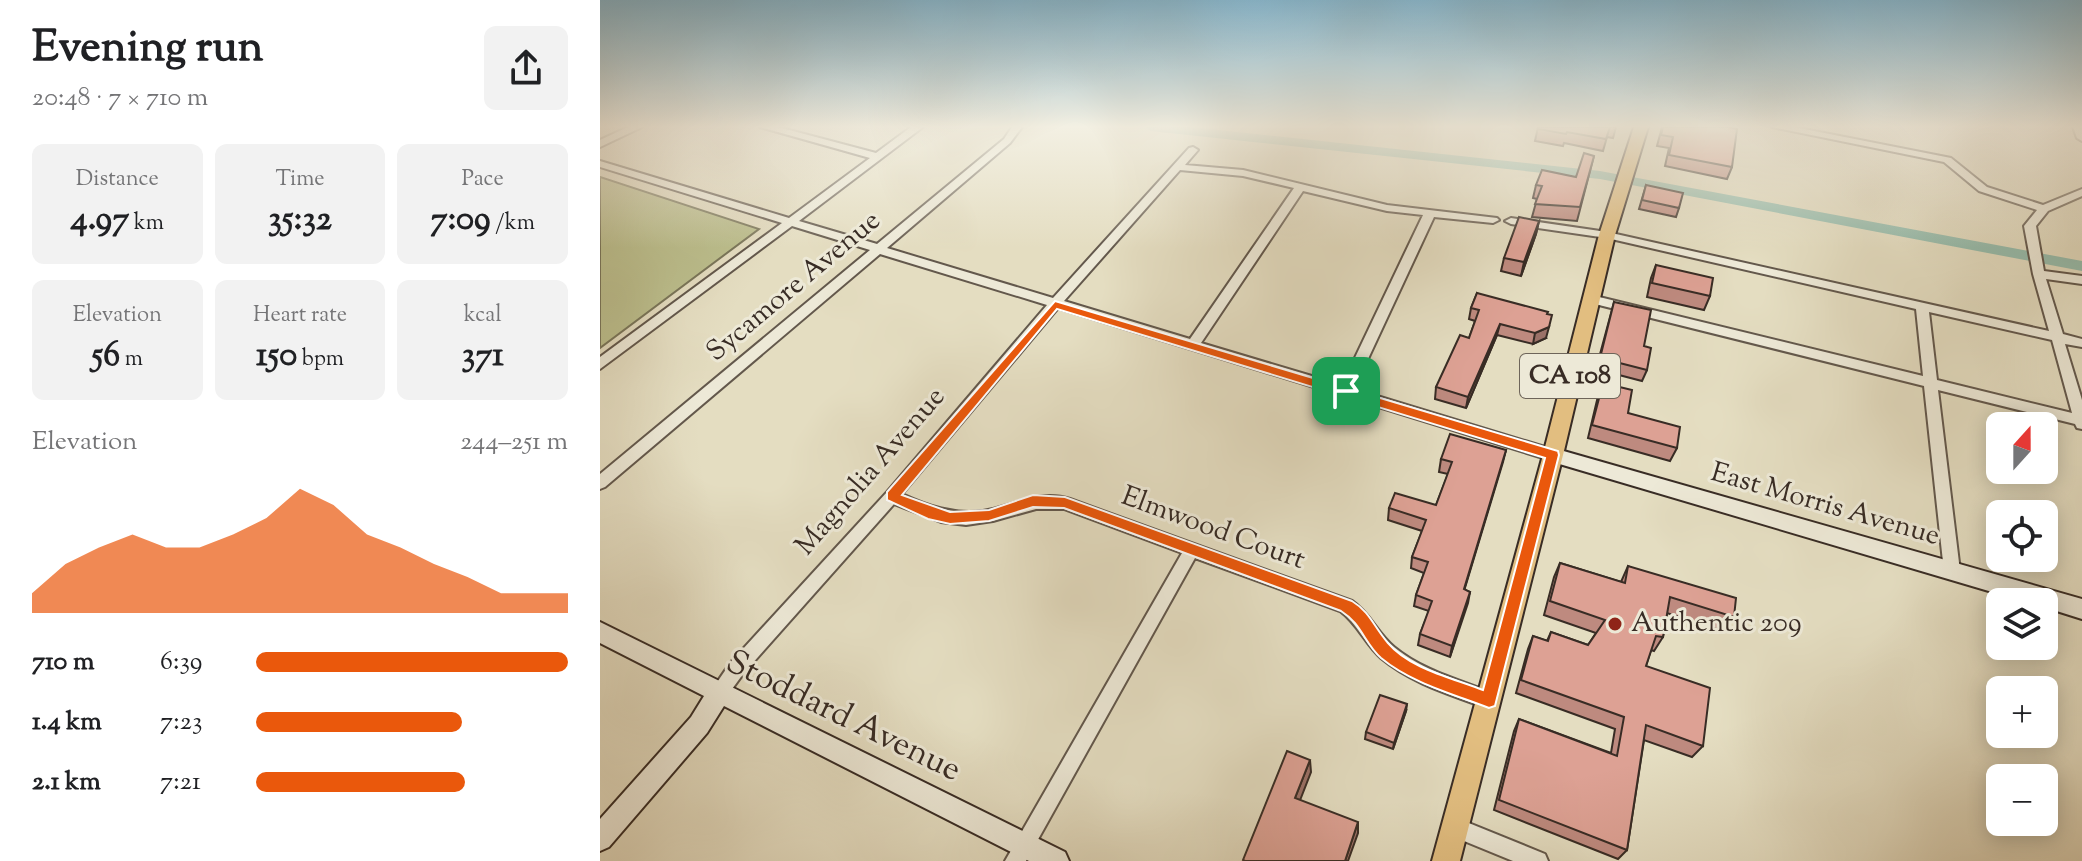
<!DOCTYPE html>
<meta charset="utf-8">
<style>
:root{--surface:#fff;--page:#f2f2f2;--text:#202124;--muted:#757577;--accent:#ea580c}
body{margin:0;font-family:"Sorts Mill Goudy",serif;background:var(--page);color:var(--text);height:100vh;display:flex;flex-direction:column;font-size:30px;white-space:nowrap}
*{box-sizing:border-box;margin:0}
p{font-size:26px;color:var(--muted)}
.icon{flex:none;width:44px;height:44px;fill:none;stroke:currentColor;stroke-width:2;stroke-linecap:round;stroke-linejoin:round}
.map{position:relative;flex:1;overflow:hidden}
.details{display:flex;flex-direction:column;background:var(--surface);width:600px}
.details>*{flex:none}
.needle{width:52px;rotate:21deg}
.fabs{position:absolute;left:1386px;top:412px;display:grid;gap:16px}
.fabs a{display:grid;place-items:center;width:72px;height:72px;border-radius:12px;background:var(--surface);box-shadow:0 4px 20px #0003;font-size:40px}
.pin{position:absolute;display:grid;place-items:center;width:68px;height:68px;color:#fff;margin:-34px;border-radius:16px;box-shadow:0 4px 12px #0006}
.round{display:grid;place-items:center;flex:none;width:84px;height:84px;border-radius:12px;background:var(--page)}
.head{display:flex;align-items:center;justify-content:space-between;height:136px;padding:0 32px}
h1{font-size:44px;font-weight:700;line-height:60px}
.metrics{display:grid;grid-template-columns:repeat(3,1fr);gap:12px;height:136px;padding:8px 32px}
.metrics div{display:grid;align-content:center;border-radius:12px;background:var(--page);text-align:center}
.metrics b{font-size:34px;font-weight:700}
.metrics small{font-size:22px;font-weight:400}
.metrics p{font-size:22px}
.chart{height:224px;padding:16px 32px}
.chart p{display:flex;justify-content:space-between}
.chart svg{width:100%;height:144px;margin-top:8px;fill:var(--accent);opacity:.7}
ul{padding:0 32px;list-style:none;font-size:26px}
li{display:grid;grid-template-columns:128px 96px 1fr;align-items:center;height:60px}
li i{height:20px;border-radius:10px;background:var(--accent)}
main{display:flex;flex:1;min-height:0}
.map>svg:first-child{display:block}
.green{fill:#bcbf8e;stroke:#7a765a;stroke-width:2}
.lines{fill:none;stroke-linecap:round;stroke-linejoin:round}
.canal{fill:#97bdad;fill-rule:evenodd}
.street-casing{stroke:#63584c;stroke-width:4}
.secondary-casing{stroke:#382c25;stroke-width:4}
.primary-casing{stroke:#382c25;stroke-width:4}
.street{fill:#ede9d7;fill-rule:evenodd}
.secondary{fill:#ede9d7;fill-rule:evenodd}
.primary{fill:#e2be80;fill-rule:evenodd}
.wall{fill:#be8a7f;stroke:#382c25;stroke-width:2}
.shaded-wall{fill:#9b7168;stroke:#382c25;stroke-width:2}
.building{fill:#dda194;stroke:#382c25;stroke-width:2}
.route{fill:#ea580c;stroke:#fff;stroke-width:2;fill-rule:evenodd}
.poi-dot{fill:#8f2418;stroke:#ede9d7;stroke-width:3}
.labels{text-anchor:middle;dominant-baseline:central;stroke-width:6;stroke-linejoin:round;paint-order:stroke}
.shield{fill:#ede9d7;stroke:#6e655a;stroke-width:2}
.shield-label{font-size:26px;font-weight:bold;fill:#382c25}
.street-label{font-size:28px;fill:#382c25;stroke:#ede9d7}
.poi-label{font-size:28px;fill:#382c25;stroke:#ede9d7;text-anchor:start}
.near-street-label{font-size:34px;fill:#382c25;stroke:#ede9d7}
</style>
<main>
<section class="details">
<div class="head"><div><h1>Evening run</h1><p>20:48 · 7 × 710 m</p></div><a class="round"><svg class="icon" aria-label="share" viewBox="0 0 24 24"><path d="M12 15V3M7 8l5-5 5 5M5 13v7h14v-7"/></svg></a></div>
<div class="metrics">
<div><p>Distance</p><b>4.97<small> km</small></b></div>
<div><p>Time</p><b>35:32</b></div>
<div><p>Pace</p><b>7:09<small> /km</small></b></div>
</div>
<div class="metrics">
<div><p>Elevation</p><b>56<small> m</small></b></div>
<div><p>Heart rate</p><b>150<small> bpm</small></b></div>
<div><p>kcal</p><b>371</b></div>
</div>
<div class="chart"><p><span>Elevation</span>244–251 m</p>
<svg viewBox="0 0 160 44" preserveAspectRatio="none"><path d="M0 44V38L10 29L20 24L30 20L40 24L50 24L60 20L70 15L80 6L90 11L100 20L110 24L120 29L130 33L140 38L150 38L160 38V44z"/></svg>
</div>
<ul>
<li><b>710 m</b>6:39<i style="width:100%"></i></li>
<li><b>1.4 km</b>7:23<i style="width:66%"></i></li>
<li><b>2.1 km</b>7:21<i style="width:67%"></i></li>
</ul>
</section>
<div class="map">
<svg width="1482" height="861" viewBox="0 0 1482 861">
<rect width="100%" height="100%" fill="#e4ddc1"/>
<filter id="stains"><feTurbulence type="fractalNoise" baseFrequency=".0025" numOctaves="4"/><feColorMatrix values="0 0 0 0 .2 0 0 0 0 .09 0 0 0 0 .02 0 0 0 .5 -.17"/></filter>
<radialGradient id="worn" r=".72"><stop offset=".6" stop-color="#630" stop-opacity="0"/><stop offset="1" stop-color="#630" stop-opacity=".3"/></radialGradient>
<polygon class="green" points="0,177 159,229 0,348"/>
<g class="lines">
<polygon class="canal" points="545,127 590,127 1000,171 1482,261 1482,271 1000,179 551,131"/>
<defs>
<g id="street">
<polygon points="28,127 42,127 0,147 0,140"/>
<path d="M160 127H178L276 153 311 127H323L199 221 277 244 404 139 412 127H422L410 143 287 248 453 298 589 148 593 147 598 150 585 165 643 170 787 205 897 218 899 220 893 223 834 217 754 389 958 451 960 455 958 459 953 461 458 308 302 494C328 506 354 515 383 511 412 506 440 489 470 499L752 601C770 613 777 633 794 647 823 671 860 680 895 694L898 700 895 706 889 709C852 695 812 684 781 658 765 644 758 624 740 611L595 558 426 861H405L582 553 464 509H436L393 521 366 525 341 522 294 504 143 674 124 700 118 703 112 700 109 694 131 662 287 492 447 305 280 254 5 487 0 489V474L270 250 192 226 0 369V357L182 223 0 167V161L189 218 270 158ZM580 170 643 176 694 188 590 339 464 301ZM703 191 787 211 823 215 742 385 601 343Z"/>
<path d="M1172 127H1194L1351 158 1387 187 1443 205 1482 189V196L1448 211 1436 226 1444 271 1482 276V284L1446 279 1463 334 1482 339V347L1465 344 1482 400V429L1477 428 1475 424 1338 390 1360 571 1358 576 1352 578 1346 576 1344 571 1324 386 991 303 985 299 991 295 1323 376 1316 309 1007 238 911 224 905 221 911 218 1007 232 1449 331 1433 274 1424 226 1437 210 1379 191 1344 162ZM1329 312 1452 340 1472 413 1337 380Z"/>
<polygon points="1473,127 1482,127 1482,141 1477,138"/>
<polygon points="854,817 945,854 948,861 913,861 847,834 844,827 847,820"/>
</g>
<g id="secondary">
<polygon points="953,448 1482,599 1482,619 1444,607 1444,602 1426,602 946,460 944,455 946,450"/>
<polygon points="0,622 465,852 469,861 429,861 124,706 107,733 9,847 0,851 0,819 91,717 104,696 0,643"/>
</g>
<polygon id="primary" points="1034,127 1048,127 1015,235 963,455 860,861 832,861 943,455 999,235"/>
</defs>
<use href="#street" class="street-casing"/>
<use href="#secondary" class="secondary-casing"/>
<use href="#primary" class="primary-casing"/>
<use href="#street" class="street"/>
<use href="#secondary" class="secondary"/>
<use href="#primary" class="primary"/>
</g>
<g class="wall">
<polygon points="938,127 1016,127 1013,138 1007,137 1003,151 964,143 963,146 935,141"/>
<polygon points="1062,127 1128,127 1132,167 1127,179 1065,166 1069,148 1057,146"/>
<polygon points="994,156 977,221 932,217 937,199 933,198 936,185 976,177"/>
<polygon points="1046,185 1079,208 1076,217 1039,209"/>
<polygon points="939,221 936,234 921,276 901,271 904,258"/>
<polygon points="1056,265 1110,296 1104,310 1047,297 1051,278"/>
<polygon points="877,293 946,338 933,344 897,335 866,408 835,399 836,387 869,338 875,321 869,319 871,308"/>
<polygon points="1014,302 1044,346 1047,370 1042,381 996,369"/>
<polygon points="1003,383 1028,413 1077,448 1070,461 988,438 998,396"/>
<polygon points="906,450 864,590 870,592 850,657 818,645 820,634 829,611 814,606 816,595 824,573 811,568 812,557 822,531 788,520 789,508 836,505 848,474 839,472 841,459"/>
<polygon points="960,563 1021,582 1028,566 1134,617 1123,631 1067,613 1063,637 1054,651 1051,650 1046,666 1103,746 1092,757 1044,740 1027,850 1018,859 894,810 914,731 919,719 1011,753 1015,729 916,693 928,649 933,636 947,641 951,632 988,645 996,633 944,615 954,577"/>
<polygon points="806,711 793,749 765,739 766,732"/>
</g>
<g class="shaded-wall">
<polygon points="939,221 936,234 921,276 924,262"/>
<polygon points="900,324 897,335 866,408 868,397"/>
<polygon points="949,327 946,338 933,344 935,333"/>
<polygon points="906,450 903,462 861,601 864,589"/>
<polygon points="870,592 868,603 850,657 852,646"/>
<polygon points="807,704 806,711 793,749 794,743"/>
<polygon points="710,760 711,772 697,808 695,798"/>
<polygon points="758,822 758,833 748,861 745,861"/>
</g>
<g class="building">
<polygon points="938,127 1010,127 1006,139 967,132 966,134 938,129"/>
<polygon points="1063,127 1128,127 1137,129 1132,167 1069,155 1073,137 1061,135"/>
<polygon points="984,153 994,156 980,207 935,204 942,186 936,185 942,170 976,177"/>
<polygon points="1046,185 1083,193 1079,208 1042,200"/>
<polygon points="919,217 939,221 924,262 904,258"/>
<polygon points="1056,265 1113,278 1110,296 1052,283"/>
<polygon points="877,293 948,312 947,314 952,315 949,327 935,333 900,324 868,397 836,387 860,335 869,338 879,310 871,308"/>
<polygon points="1014,302 1051,310 1044,346 1051,348 1047,370 1000,358"/>
<polygon points="1003,383 1032,390 1028,413 1080,427 1077,448 992,425"/>
<polygon points="850,434 906,450 864,589 870,592 852,646 820,634 832,601 816,595 828,562 812,557 826,520 789,508 795,493 836,505 852,462 841,459"/>
<polygon points="960,563 1025,583 1028,566 1136,598 1134,617 1070,597 1063,637 1056,636 1046,666 1110,688 1103,746 1046,725 1027,850 899,800 919,719 1017,756 1024,717 921,680 933,636 948,641 951,632 988,645 1005,620 950,601"/>
<polygon points="780,695 807,704 794,743 766,732"/>
<polygon points="687,751 710,760 695,798 758,822 745,861 645,861 643,860"/>
</g>
<linearGradient id="sky" x2="0" y2="1"><stop stop-color="#87b8d0"/><stop offset="0.51" stop-color="#f3f0e3"/><stop offset="1" stop-color="#f3f0e3" stop-opacity="0"/></linearGradient>
<rect width="1482" height="248" fill="url(#sky)"/>
<path class="route" d="M455 301 958 451 959 455 895 706 889 708C853 694 811 683 781 658 764 643 762 624 741 611L464 508 433 507 389 521 350 524 328 519 287 500V492ZM457 309 945 458 883 690C853 678 810 669 788 643 774 627 770 612 752 601L465 497 433 495 389 510 350 512 302 495Z"/>
<circle class="poi-dot" cx="1015" cy="624" r="8"/>
<g class="labels">
<rect class="shield" x="920" y="354" width="100" height="44" rx="6"/>
<g class="shield-label">
<text x="970" y="376">CA 108</text>
</g>
<g class="street-label">
<text transform="translate(194 287) rotate(-40)">Sycamore Avenue</text>
<text transform="translate(271 472) rotate(-49)">Magnolia Avenue</text>
<text transform="translate(1225 505) rotate(16)">East Morris Avenue</text>
<text transform="translate(613 529) rotate(20)">Elmwood Court</text>
</g>
<g class="poi-label">
<text x="1031" y="624">Authentic 209</text>
</g>
<g class="near-street-label">
<text transform="translate(243 717) rotate(26)">Stoddard Avenue</text>
</g>
</g>
<rect width="100%" height="100%" filter="url(#stains)"/>
<rect width="100%" height="100%" fill="url(#worn)"/>
</svg>
<div class="fabs">
<a><svg class="needle" viewBox="-14 -14 28 28"><path d="M0-13l5 13h-10z" fill="#e53935"/><path d="M0 13l5-13h-10z" fill="#757577"/></svg></a>
<a><svg class="icon" aria-label="locate" viewBox="0 0 24 24"><circle cx="12" cy="12" r="6"/><path d="M12 2v4M12 18v4M2 12h4M18 12h4"/></svg></a>
<a><svg class="icon" aria-label="layers" viewBox="0 0 24 24"><path d="M12 4l9 5-9 5-9-5zM3 14l9 5 9-5"/></svg></a>
<a>+</a>
<a>−</a>
</div>
<div class="pin" style="left:746px;top:391px;background:#1e9e55"><svg class="icon" aria-label="arrive" viewBox="0 0 24 24"><path d="M6 21V4h12l-3 4 3 4H6"/></svg></div>
</div>
</main>
